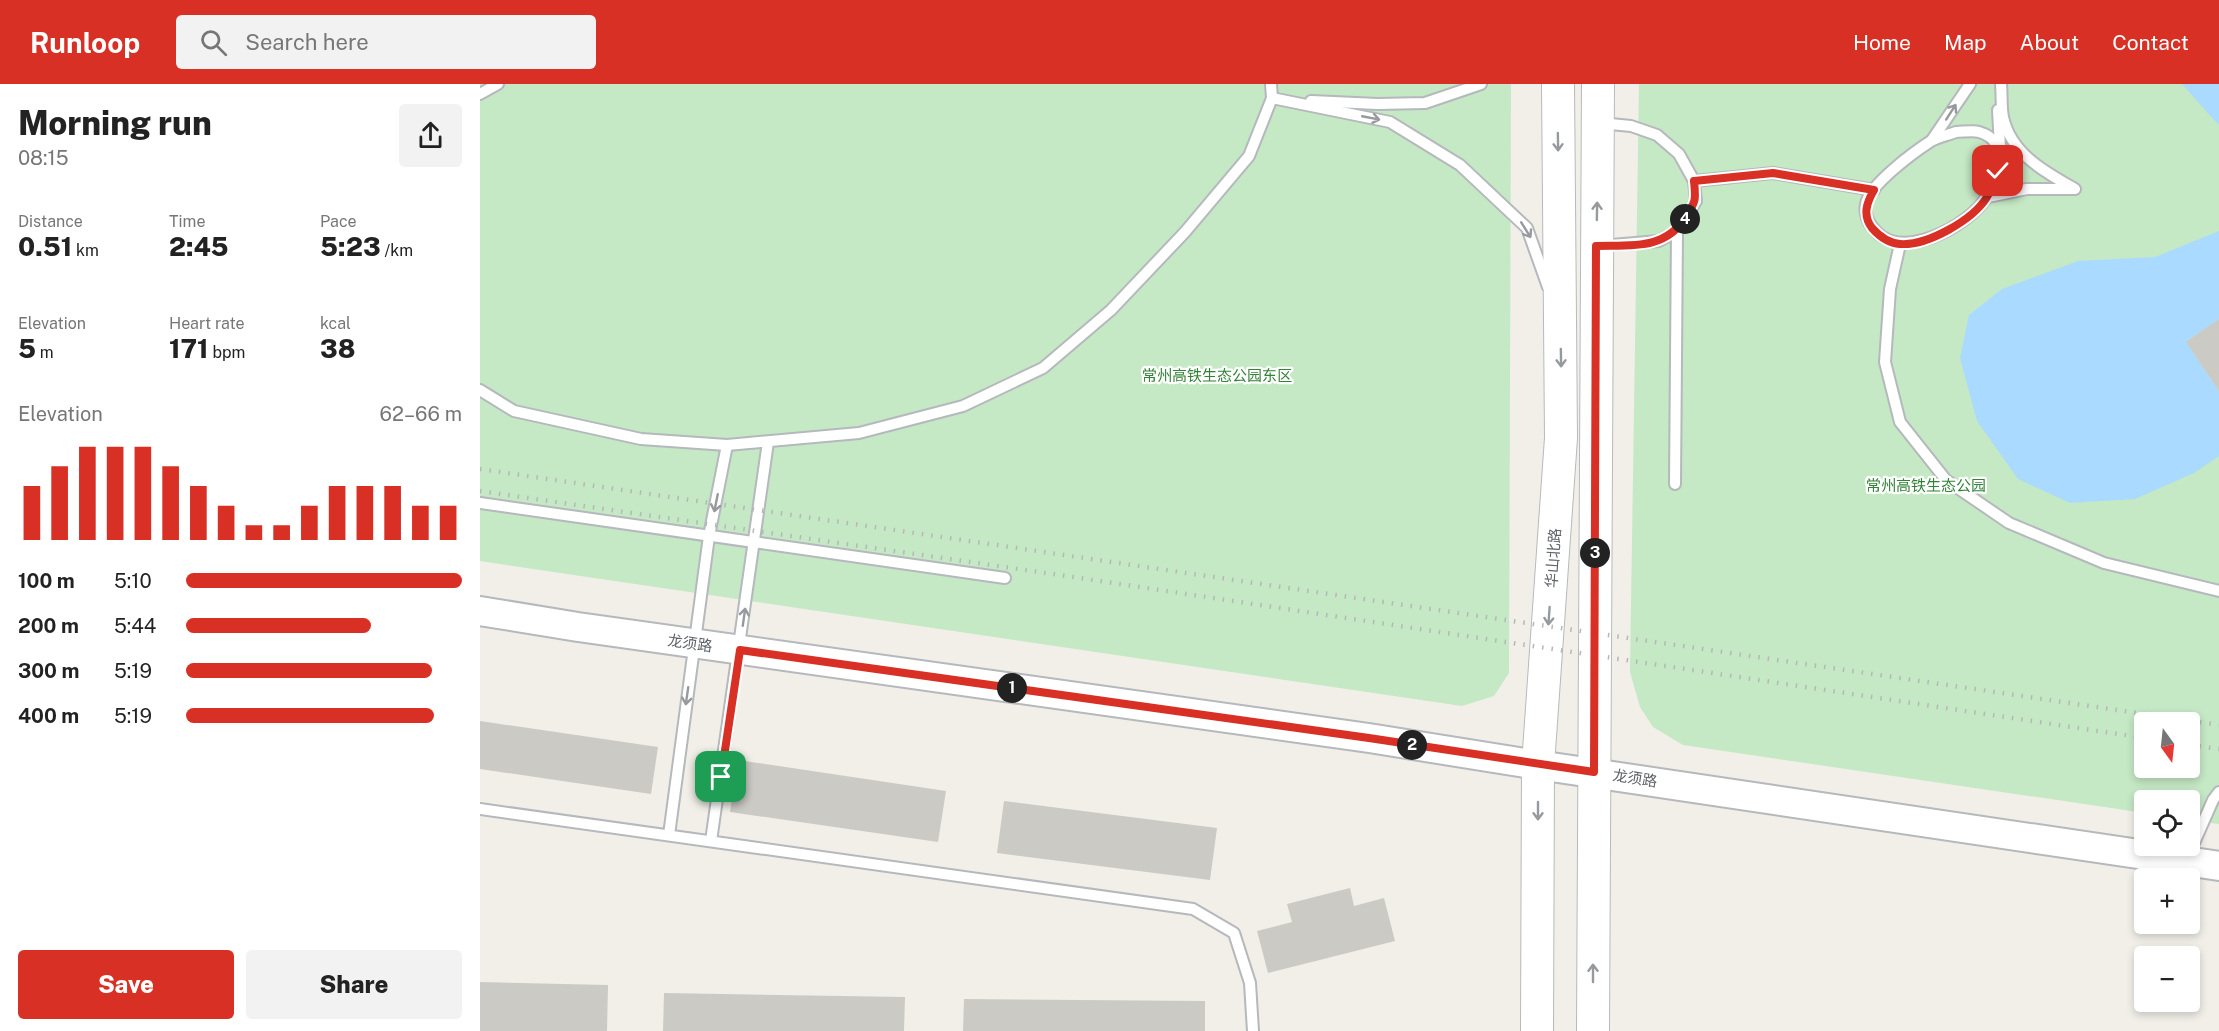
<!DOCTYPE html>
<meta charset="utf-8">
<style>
:root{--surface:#fff;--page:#f2f2f2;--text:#222;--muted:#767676;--accent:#d93025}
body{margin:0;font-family:"Public Sans","Noto Sans SC",sans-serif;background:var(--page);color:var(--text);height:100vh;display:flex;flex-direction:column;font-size:22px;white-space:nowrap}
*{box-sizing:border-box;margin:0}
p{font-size:20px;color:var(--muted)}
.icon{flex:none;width:33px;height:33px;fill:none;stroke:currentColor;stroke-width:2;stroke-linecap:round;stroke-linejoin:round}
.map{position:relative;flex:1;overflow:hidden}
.drawer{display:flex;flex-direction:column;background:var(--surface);width:480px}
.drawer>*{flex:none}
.needle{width:39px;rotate:165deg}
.fabs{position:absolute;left:1654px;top:628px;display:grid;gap:12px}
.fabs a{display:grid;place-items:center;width:66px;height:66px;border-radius:6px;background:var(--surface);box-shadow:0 3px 9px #0003;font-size:30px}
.pin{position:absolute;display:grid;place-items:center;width:51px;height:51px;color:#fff;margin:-26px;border-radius:12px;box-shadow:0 3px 9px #0006}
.km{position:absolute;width:30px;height:30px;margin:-15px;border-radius:50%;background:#222;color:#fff;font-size:16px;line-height:30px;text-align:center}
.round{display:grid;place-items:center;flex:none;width:63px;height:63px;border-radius:6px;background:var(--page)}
.head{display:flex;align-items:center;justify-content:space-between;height:102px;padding:0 18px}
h1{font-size:33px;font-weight:800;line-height:45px}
.metrics{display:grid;grid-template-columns:repeat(3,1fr);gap:9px;height:102px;padding:6px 18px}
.metrics div{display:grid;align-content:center}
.metrics b{font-size:26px;font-weight:800}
.metrics small{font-size:16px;font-weight:400}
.metrics p{font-size:16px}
.chart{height:168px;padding:12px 18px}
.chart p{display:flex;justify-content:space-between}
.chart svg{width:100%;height:108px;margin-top:6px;stroke:var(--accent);stroke-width:6}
.cta{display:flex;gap:12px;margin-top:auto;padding:12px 18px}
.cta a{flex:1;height:69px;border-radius:6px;background:var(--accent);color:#fff;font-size:24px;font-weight:800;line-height:69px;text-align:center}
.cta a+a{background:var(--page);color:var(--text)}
ul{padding:0 18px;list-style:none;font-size:20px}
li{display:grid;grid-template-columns:96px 72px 1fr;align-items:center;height:45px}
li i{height:15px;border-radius:8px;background:var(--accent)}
header{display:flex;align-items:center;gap:36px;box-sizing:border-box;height:84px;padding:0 30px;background:var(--accent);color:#fff}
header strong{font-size:28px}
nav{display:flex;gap:33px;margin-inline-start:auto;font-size:21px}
.search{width:420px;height:54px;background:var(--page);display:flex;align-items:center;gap:15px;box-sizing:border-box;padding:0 21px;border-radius:6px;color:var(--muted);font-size:22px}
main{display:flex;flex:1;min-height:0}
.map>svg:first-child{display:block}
.green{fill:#c5e8c5;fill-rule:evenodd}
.water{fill:#aadaff}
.building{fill:#cccac5}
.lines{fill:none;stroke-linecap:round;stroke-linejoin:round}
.service-casing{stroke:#b5b8bc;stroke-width:14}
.tertiary-casing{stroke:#b5b8bc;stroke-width:32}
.secondary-casing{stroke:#b6babf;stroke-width:34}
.service{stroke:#fff;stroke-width:10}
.tertiary{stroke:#fff;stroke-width:28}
.secondary{stroke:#fff;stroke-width:32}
.rail{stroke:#b6b7b8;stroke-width:4.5;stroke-dasharray:1.5 8;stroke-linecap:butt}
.oneway{stroke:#979a9d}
.route-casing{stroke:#fff;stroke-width:12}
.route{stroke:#d93025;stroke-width:8}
.labels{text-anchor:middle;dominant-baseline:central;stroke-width:4.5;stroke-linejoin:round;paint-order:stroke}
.park-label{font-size:15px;fill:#348238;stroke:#fff}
.street-label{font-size:15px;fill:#5f6368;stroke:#fff}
</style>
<header>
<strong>Runloop</strong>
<div class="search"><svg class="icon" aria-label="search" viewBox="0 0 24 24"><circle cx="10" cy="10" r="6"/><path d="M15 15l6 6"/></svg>Search here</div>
<nav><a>Home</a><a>Map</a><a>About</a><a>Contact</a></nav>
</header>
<main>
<section class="drawer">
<div class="head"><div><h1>Morning run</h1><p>08:15</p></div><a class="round"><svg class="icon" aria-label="share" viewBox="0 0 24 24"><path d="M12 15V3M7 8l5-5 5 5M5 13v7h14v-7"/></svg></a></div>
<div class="metrics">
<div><p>Distance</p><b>0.51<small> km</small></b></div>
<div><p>Time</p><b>2:45</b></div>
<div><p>Pace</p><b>5:23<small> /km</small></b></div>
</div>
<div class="metrics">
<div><p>Elevation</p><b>5<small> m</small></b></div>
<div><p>Heart rate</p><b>171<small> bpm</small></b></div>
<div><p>kcal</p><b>38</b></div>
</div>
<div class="chart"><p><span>Elevation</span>62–66 m</p>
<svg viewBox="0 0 160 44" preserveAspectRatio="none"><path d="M5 44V22M15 44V14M25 44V6M35 44V6M45 44V6M55 44V14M65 44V22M75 44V30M85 44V38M95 44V38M105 44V30M115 44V22M125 44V22M135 44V22M145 44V30M155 44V30"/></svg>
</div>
<ul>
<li><b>100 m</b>5:10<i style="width:100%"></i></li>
<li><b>200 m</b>5:44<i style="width:67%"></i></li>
<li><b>300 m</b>5:19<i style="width:89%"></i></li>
<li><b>400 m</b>5:19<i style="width:90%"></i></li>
</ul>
<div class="cta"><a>Save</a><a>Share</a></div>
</section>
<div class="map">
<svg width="1739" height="947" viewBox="0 0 1739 947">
<rect width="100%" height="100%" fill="#f1efe8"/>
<g class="green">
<polygon points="0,0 1031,0 1029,589 1014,612 982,622 0,477"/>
<path d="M1159 0H1739V740L1710 736V717H1665V729L1203 661 1173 643 1160 623 1150 588ZM1665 639H1710V684H1665Z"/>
</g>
<g class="water">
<polygon points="1702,0 1739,0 1739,41 1734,36"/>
<polygon points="1739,147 1739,235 1706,258 1739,307 1739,372 1714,389 1655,415 1590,419 1538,395 1497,337 1480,274 1489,231 1522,205 1598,177 1675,173"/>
</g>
<g class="building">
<polygon points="1739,235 1739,307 1706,258"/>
<polygon points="0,637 178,663 171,710 0,685"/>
<polygon points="258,676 466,707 458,758 250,728"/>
<polygon points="524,717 737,744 730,796 517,769"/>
<polygon points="870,804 874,822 904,814 915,857 788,889 777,847 812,838 807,820"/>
<polygon points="0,898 128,901 127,947 0,947"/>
<polygon points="184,909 425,913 424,947 183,947"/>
<polygon points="484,915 725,917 725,947 483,947"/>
</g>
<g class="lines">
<defs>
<g id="service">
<path d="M1521 0C1522 11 1521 23 1523 33 1531 70 1565 88 1595 105"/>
<polyline points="0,10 18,0"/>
<polyline points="792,14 910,38 980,81 1047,144 1068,203"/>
<polyline points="831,17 898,20 945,19 1001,0"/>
<polyline points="1518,26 1520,64"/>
<path d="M1476 48C1483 48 1493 46 1499 48 1536 58 1515 106 1498 124 1482 140 1458 154 1434 158 1418 160 1404 158 1394 145 1388 139 1384 129 1386 120 1389 101 1434 68 1451 57 1458 53 1468 51 1476 48Z"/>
<polyline points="1452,56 1490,0"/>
<polyline points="1214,97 1293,89 1394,106"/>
<polyline points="1508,113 1547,105 1594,105"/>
<polyline points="1420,160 1410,205 1405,278 1420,338 1466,396 1529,439 1624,479 1739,507"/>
<polyline points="1120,162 1179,157 1197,147 1216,117 1214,97 1199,70 1177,51 1151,42 1120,39"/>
<polyline points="0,306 34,327 161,355 247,361 379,349 483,322 563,284 631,226 705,148 769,72 792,14 791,0"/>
<polyline points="1195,400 1197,147"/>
<polyline points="0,419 525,494"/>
<polyline points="0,725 713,825 754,849 770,899 773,947"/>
<polyline points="189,751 229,452 247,361"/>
<polyline points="231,757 288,358"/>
<polyline points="1707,775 1733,716 1739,708"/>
</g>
<polyline id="tertiary" points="0,527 98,543 889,654 1058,681 1739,782"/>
<g id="secondary">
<polyline points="1057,947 1058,681 1081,354 1078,0"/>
<polyline points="1113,947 1118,0"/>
</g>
</defs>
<use href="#service" class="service-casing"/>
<use href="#tertiary" class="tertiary-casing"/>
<use href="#secondary" class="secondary-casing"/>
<use href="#service" class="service"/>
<use href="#tertiary" class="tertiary"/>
<use href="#secondary" class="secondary"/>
<g class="rail">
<polyline points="0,385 1739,641"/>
<polyline points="0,407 580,491 1665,654"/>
<polyline points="1710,661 1739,665"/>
</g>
</g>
<defs><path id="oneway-shaft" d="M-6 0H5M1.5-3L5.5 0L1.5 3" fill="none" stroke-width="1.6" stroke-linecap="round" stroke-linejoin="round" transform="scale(1.5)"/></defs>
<g class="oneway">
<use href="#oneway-shaft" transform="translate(1471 28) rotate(-57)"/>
<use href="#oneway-shaft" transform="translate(891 34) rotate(11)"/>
<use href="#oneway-shaft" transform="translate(1078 58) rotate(89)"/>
<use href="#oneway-shaft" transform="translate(1117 127) rotate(-89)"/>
<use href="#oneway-shaft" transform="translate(1046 146) rotate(58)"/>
<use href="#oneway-shaft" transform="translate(1081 274) rotate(89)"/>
<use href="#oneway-shaft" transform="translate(236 419) rotate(101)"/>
<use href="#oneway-shaft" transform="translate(1069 532) rotate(94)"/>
<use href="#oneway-shaft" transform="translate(264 533) rotate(-82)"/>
<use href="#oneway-shaft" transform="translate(207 612) rotate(98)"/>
<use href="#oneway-shaft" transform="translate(1058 727) rotate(90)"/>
<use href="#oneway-shaft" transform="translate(1113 889) rotate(-90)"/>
</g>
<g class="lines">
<defs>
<path id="route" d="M241 693 260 566 889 654 1114 688 1116 162C1152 161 1185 166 1206 133 1216 117 1216 116 1214 97L1293 89 1394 106C1387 118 1382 131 1392 144 1399 152 1408 159 1420 160 1447 162 1493 136 1507 113 1512 105 1515 95 1518 87"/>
</defs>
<use href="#route" class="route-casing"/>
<use href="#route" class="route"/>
</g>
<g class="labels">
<g class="park-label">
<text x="737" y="291">常州高铁生态公园东区</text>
<text x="1446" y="401">常州高铁生态公园</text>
</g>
<g class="street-label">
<text transform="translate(1073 474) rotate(-86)">华山北路</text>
<text transform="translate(210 559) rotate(8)">龙须路</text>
<text transform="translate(1155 694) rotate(9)">龙须路</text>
</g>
</g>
</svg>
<div class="fabs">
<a><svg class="needle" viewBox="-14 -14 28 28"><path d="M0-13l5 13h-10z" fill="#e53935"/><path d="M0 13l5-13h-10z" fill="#767676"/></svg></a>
<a><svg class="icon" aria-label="locate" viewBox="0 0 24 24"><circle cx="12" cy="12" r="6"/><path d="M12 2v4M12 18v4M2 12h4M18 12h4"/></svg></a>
<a>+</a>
<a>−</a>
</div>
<div class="pin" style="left:241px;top:693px;background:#1e9e55"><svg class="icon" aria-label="arrive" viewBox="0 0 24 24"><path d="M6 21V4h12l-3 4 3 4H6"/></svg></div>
<div class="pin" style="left:1518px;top:87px;background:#d93025"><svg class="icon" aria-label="check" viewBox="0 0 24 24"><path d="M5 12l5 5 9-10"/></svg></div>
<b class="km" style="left:532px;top:604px">1</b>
<b class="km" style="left:932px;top:661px">2</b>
<b class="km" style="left:1115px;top:469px">3</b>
<b class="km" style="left:1205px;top:135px">4</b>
</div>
</main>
